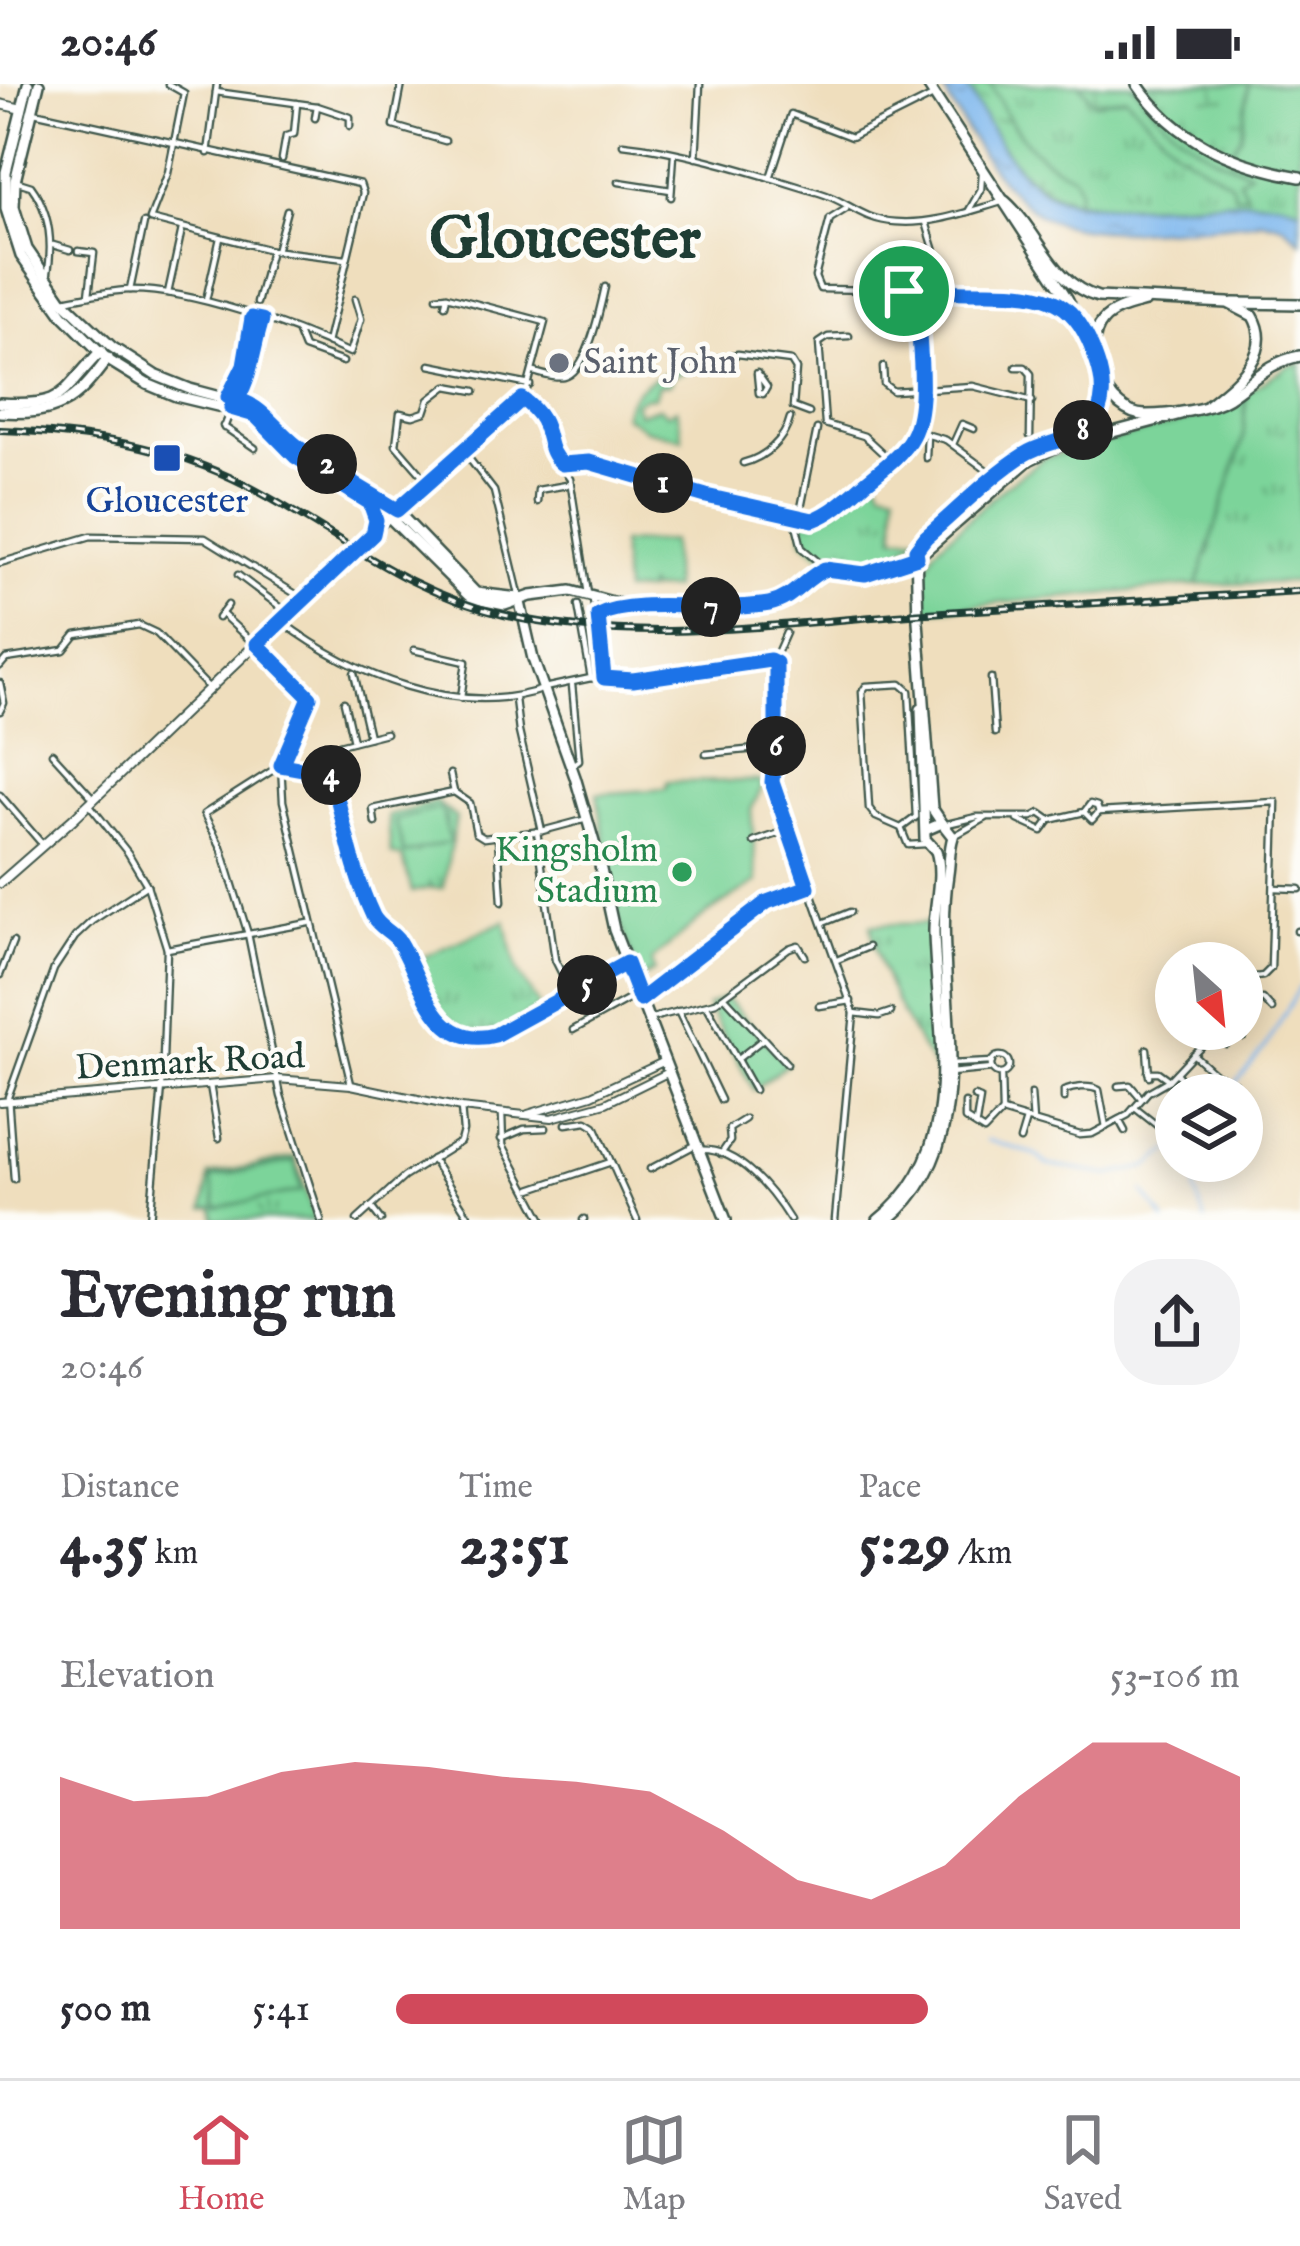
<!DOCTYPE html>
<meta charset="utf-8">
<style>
:root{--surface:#fff;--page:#f2f2f3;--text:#2b2b33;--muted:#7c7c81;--line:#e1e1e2;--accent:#d1495b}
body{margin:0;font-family:"IM FELL English",serif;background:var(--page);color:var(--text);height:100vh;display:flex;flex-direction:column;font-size:45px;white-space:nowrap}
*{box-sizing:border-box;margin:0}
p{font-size:39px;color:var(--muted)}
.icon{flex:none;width:66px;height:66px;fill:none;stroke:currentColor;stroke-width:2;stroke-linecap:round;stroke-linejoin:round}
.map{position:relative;height:1136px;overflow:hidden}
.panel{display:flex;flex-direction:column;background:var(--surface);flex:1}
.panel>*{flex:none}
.needle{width:78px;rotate:153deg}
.controls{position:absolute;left:1155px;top:858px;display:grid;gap:24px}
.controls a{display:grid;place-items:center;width:108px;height:108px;border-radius:50%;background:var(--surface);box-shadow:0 6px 30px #0003;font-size:60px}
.pin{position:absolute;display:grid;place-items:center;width:102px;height:102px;color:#fff;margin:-51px;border:6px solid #fff;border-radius:50%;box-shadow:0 3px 12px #0007}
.km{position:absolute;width:60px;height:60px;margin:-30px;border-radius:50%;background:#222;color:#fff;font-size:33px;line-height:60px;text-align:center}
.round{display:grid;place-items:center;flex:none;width:126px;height:126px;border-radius:48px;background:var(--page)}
.summary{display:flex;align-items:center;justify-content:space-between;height:204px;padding:0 60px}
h1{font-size:66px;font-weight:800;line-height:90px}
.metrics{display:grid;grid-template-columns:repeat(3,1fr);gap:18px;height:204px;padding:12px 60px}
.metrics div{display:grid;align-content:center}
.metrics b{font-size:60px;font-weight:800}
.metrics small{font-size:33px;font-weight:400}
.metrics p{font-size:33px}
.chart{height:336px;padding:24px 60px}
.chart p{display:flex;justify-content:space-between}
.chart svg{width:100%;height:216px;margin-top:12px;fill:var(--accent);opacity:.7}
ul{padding:0 60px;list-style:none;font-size:39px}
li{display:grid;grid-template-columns:192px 144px 1fr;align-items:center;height:90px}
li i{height:30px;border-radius:15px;background:var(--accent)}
.status{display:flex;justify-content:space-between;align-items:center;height:84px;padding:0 60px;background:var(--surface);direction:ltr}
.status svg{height:33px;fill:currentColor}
.menu{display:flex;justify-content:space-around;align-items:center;height:168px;border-top:3px solid var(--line);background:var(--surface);font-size:33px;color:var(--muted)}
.menu a{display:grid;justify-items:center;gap:6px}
.menu .selected{color:var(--accent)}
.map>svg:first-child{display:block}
.grass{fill:url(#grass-tufts);stroke:#4e8867;stroke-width:3}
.wetland{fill:url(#wetland-marsh);stroke:#4e8867;stroke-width:3}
.pitch{fill:#7cd49a;stroke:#4e8867;stroke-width:3}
.water{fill:url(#water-ripples);stroke:#4e7a91;stroke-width:3}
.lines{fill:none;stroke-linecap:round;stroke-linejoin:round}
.stream{stroke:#7eb7ee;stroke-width:3}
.minor-casing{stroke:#3e5549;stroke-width:9}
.tertiary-casing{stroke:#3e5549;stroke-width:10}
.secondary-casing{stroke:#3e5549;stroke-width:12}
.primary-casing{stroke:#3e5549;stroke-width:14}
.minor{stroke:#fff;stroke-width:4.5}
.tertiary{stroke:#fff;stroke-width:6}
.secondary{stroke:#fff;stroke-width:8}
.primary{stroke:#fff;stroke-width:9}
.rail-casing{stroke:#1f3d34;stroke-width:8}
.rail{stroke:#fdfcf7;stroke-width:3;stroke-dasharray:9;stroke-linecap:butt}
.route-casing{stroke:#fff;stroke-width:24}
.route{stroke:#1a73e8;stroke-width:15}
.worship-dot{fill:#6b7280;stroke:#fdfcf7;stroke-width:4.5}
.transit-dot{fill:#1a4fb4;stroke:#fdfcf7;stroke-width:4.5}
.leisure-dot{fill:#2e9e5b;stroke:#fdfcf7;stroke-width:4.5}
.labels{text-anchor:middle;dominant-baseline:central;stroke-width:9;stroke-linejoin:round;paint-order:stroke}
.worship-label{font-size:36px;fill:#5b616d;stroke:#fdfcf7;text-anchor:start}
.transit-label{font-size:36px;fill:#164399;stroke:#fdfcf7}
.leisure-label{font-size:36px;fill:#27864d;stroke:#fdfcf7;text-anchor:end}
.street-label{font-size:36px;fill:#1f3d34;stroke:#fdfcf7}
.town-label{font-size:60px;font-weight:bold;fill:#1f3d34;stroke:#fdfcf7}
</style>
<div class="status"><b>20:46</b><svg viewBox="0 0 49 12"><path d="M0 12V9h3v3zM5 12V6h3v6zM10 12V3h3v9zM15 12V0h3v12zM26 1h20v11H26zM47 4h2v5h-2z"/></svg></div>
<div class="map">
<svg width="1300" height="1136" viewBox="0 0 1300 1136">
<defs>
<pattern id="grass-tufts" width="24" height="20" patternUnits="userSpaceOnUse" patternTransform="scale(3)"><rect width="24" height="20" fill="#7cd49a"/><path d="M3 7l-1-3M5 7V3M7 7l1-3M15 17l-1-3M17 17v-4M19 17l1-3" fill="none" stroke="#65ad7e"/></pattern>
<pattern id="wetland-marsh" width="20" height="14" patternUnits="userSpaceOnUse" patternTransform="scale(3)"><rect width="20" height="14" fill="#7cd49a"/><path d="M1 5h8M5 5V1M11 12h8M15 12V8" fill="none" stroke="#65ad7e"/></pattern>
<pattern id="water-ripples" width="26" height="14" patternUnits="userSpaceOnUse" patternTransform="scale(3)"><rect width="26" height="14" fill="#7eb7ee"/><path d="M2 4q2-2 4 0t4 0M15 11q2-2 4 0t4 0" fill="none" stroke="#6796c2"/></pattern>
</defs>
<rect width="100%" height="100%" fill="#fdfcf7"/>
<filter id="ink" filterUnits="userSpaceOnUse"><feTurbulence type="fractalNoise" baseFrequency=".00833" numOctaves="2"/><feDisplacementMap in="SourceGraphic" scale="24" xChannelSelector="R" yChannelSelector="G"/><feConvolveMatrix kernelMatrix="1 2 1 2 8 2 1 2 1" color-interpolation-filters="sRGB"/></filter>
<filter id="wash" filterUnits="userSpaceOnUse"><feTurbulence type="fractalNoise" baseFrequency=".004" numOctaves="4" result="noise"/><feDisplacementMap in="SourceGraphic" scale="48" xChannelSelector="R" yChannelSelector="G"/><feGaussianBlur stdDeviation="2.7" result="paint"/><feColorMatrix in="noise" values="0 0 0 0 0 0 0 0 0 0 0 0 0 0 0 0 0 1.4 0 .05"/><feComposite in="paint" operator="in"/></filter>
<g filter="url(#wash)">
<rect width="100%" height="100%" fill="#efdebd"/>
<g class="grass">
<path d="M965 0H1300V124C1224 101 1097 145 1034 99 1003 76 984 32 965 0Z"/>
<polygon points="1300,279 1300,498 1197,501 1243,355 1246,309 1288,282"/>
<path d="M682 284 684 288 672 292 670 300 658 301 654 313H645L635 319 639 330 659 323 667 330 677 325 683 355 645 345 624 331C630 303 656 291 682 284Z"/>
<path d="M876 391 882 404 896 407 895 452H919C880 485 844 494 803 456V435L829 429Z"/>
<polygon points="436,718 456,734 443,804 432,804 430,800 429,804 412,808 403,774 391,770 388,732"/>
<path d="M505 837 517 887 539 922C476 977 443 942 410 879Z"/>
<path d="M928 839 937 988C909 946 877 889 871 841Z"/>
<polygon points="725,913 787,980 754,1006 707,922"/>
<polygon points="295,1073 315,1136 215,1136 213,1124 204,1125 209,1091"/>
</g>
<g class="wetland">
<path d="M965 0H990C1014 44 1027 71 1074 92L1079 104 1076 116C1017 105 993 47 965 0Z"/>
<path d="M1079 0H1132C1164 42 1200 70 1250 88L1239 96 1247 111H1235L1231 99 1177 66 1126 13 1095 19Z"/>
<path d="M1142 0H1249L1241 52 1230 69C1194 52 1169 30 1142 0Z"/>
</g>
<g class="pitch">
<polygon points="1246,309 1243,355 1197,501 926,526 925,488 935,465 1004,403 1044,374 1223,327"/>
<polygon points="671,457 673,505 649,506 648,500 647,507 624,508 621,459"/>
<polygon points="760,697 762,703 751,726 757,798 706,830 651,877 654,887 640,895 618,834 597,710 666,705 667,698"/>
<polygon points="441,724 450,758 404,770 395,736"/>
<polygon points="295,1077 301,1107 217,1124 211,1094"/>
</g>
<path class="water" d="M940 0H965C986 35 1006 81 1041 105 1091 138 1218 110 1280 118L1300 124V157L1283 141 1263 137C1210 142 1087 159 1042 132 996 104 966 45 940 0Z"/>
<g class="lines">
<g class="stream">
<polyline points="1226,1011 1267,961 1300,903"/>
<polyline points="987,1056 1034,1070 1048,1081 1109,1091 1147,1083 1176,1062"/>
<polyline points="1197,1090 1195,1108 1205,1136"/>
<polyline points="1143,1107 1165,1136"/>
</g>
</g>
</g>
<g filter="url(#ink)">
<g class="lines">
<defs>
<g id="minor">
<polyline points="168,0 184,9 168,89 150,135 271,166 346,175"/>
<polyline points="402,0 394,42 445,57"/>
<polyline points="216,8 317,22 315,34"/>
<polyline points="317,22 350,33 350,42"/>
<polyline points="34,28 360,100 363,109 327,259"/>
<path d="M623 60C687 67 757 90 820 109 848 117 861 136 896 138 934 141 969 127 1005 117"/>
<polyline points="208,69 217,0"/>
<polyline points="696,74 700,0"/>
<polyline points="282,75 286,52 294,50 297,19"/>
<polyline points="770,94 791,30 851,53 931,13"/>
<path d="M15 97 31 102C51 129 53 162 47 194"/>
<polyline points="619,98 671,106"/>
<polyline points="671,113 674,71"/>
<polyline points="846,125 830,135 815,193 820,205 1040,209 1069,227"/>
<polyline points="968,128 981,105 982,89"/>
<polyline points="926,138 940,184 939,207"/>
<polyline points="53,161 70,166"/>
<polyline points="78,167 94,169 89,211"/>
<polyline points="276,167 287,126"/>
<polyline points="130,206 144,139"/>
<polyline points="168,209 182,145"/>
<polyline points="447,212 545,238 526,309 468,358 464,368"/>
<polyline points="437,213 447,212 445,221"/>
<path d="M64 216C86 212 107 207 129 206 191 205 292 242 350 269L361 235 355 215"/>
<polyline points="206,216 220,154"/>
<polyline points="257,219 271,166"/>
<polyline points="298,249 304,264 343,278"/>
<polyline points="849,252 828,253 819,259 825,340 864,352 891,377"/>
<polyline points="692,279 738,270 791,277 796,285 793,323 809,329"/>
<polyline points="430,281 530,301"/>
<polyline points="883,283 884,300 893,307 973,302 1032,317"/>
<polyline points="1016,283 1025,283 1031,290 1030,352"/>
<path d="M534 288C542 290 555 295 564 293 588 288 600 224 605 203"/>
<polygon points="757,289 767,303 763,310 759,309"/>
<polyline points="228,313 244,281 252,234"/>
<polyline points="522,315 545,336 552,370 570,395 588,510"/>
<polyline points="237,316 250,287 261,237"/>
<polyline points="223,342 255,364"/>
<polyline points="224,344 231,326"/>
<polyline points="817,345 797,444 802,464 823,482"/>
<polyline points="915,347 946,356 992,390 996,386"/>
<polyline points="953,360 962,340 974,345"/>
<polyline points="464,368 494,407 519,510"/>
<polyline points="926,374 927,350"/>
<path d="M743 379C764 374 785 356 790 334"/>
<polyline points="562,380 589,378 798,434 813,436 829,429 896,372 911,354 920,316 917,221 904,207"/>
<polyline points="429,399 396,361 400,329 413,332 425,328 429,316 447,302 475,307"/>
<polyline points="537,418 538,406 567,401"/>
<polyline points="398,424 498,337"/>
<polyline points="0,479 91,452 205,454 302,514"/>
<polyline points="238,491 287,528"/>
<polyline points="593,516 604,594"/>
<polyline points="578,521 591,594"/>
<polyline points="222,530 311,613 281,681 283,717 351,1000"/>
<polyline points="597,533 604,527 625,525"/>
<polyline points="218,534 228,521"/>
<path d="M281 537C351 590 456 635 544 605"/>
<polyline points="786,549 774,576 776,655 772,698 854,929 835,1136"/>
<polyline points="414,566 466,578 461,614"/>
<polyline points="0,582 6,575 64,566 76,551 139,541 156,549 209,604"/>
<polyline points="354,589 369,653"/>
<polyline points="991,594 995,649"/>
<polyline points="0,599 4,619 0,627"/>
<polyline points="572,601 579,676 572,681"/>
<polyline points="544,604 591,594 633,596 774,576"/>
<polyline points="515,615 519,648 542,747"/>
<polyline points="344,618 353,657"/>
<polyline points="386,649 339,661 334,666 328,688 375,837 398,856 421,906 454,946 473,954 495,951 626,879"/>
<polyline points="52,669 93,714"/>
<polyline points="706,670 776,663"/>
<polyline points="281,681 204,730 221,763 248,850 281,1012 321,1136"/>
<polyline points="281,681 328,688"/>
<polyline points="450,690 454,708"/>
<polyline points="0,711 43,761"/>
<polyline points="89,720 128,769 147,801 167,865 162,1003 150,1136"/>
<polyline points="1084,728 1092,736 1099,728"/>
<polyline points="1018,736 1042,747 1050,736"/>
<polyline points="1050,736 1084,728 1090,720 1097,722 1099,728 1276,718 1271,884 1263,892 1242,895"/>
<polyline points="375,739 373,725 454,708 470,719 476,749 484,754 542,747 587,735"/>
<polyline points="947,740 977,733 1032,733 1040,729 1050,736"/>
<polyline points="901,744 916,733 909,607 901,600 866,602 862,608 869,724 876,733 901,744 908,761 926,760"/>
<polyline points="537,747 555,876 562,890"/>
<polyline points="954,752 986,734"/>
<polyline points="498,753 502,818"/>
<polyline points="754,758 786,747"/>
<polyline points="1275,804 1300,805"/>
<polyline points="823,839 850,828"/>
<polyline points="1297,847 1300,847"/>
<polyline points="167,865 309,839"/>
<polyline points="837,876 868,863"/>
<polyline points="0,891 13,858"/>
<polyline points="725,913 787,980"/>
<polyline points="640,916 767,818 809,803"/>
<polyline points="1242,917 1263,915 1272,925"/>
<polyline points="707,922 754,1006"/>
<polyline points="819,922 851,917"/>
<polyline points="678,927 721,1016"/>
<polyline points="854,929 879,932 891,928"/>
<polyline points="652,934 716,918 789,864 798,861 805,872"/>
<polyline points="1248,938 1244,935 1250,917"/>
<polyline points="573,946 637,911"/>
<polyline points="1214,949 1226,960 1237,948 1244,953"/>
<polyline points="1147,965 1149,992"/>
<polyline points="1193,970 1214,989 1234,999"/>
<circle cx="1000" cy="981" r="9"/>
<polyline points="739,974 763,955"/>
<polyline points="950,980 992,978"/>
<polyline points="1148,988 1158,988 1169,996"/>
<polyline points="950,989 992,985"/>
<polyline points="1176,989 1191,1007 1190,1011"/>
<polyline points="210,1001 219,1054"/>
<polyline points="1118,1002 1130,1001 1141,1014"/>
<polyline points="1031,1010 1033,1038"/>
<polyline points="974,1013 980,1015 976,1039"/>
<path d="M1064 1015V1007C1074 1003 1089 1001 1099 1006L1106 1043"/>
<polyline points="965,1019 965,1035 984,1047 1002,1028 1001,991"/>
<polyline points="1165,1023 1176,1027"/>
<polyline points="1135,1024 1159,1043"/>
<polyline points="1002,1028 1080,1051 1092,1050 1128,1031 1148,1008 1169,996 1217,945"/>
<polyline points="502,1030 503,1061 543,1136"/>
<polyline points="1119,1036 1125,1047"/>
<polyline points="566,1040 587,1037 595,1042 637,1136"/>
<polyline points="501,1055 524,1045 546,1044"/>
<polyline points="1020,1056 1026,1036"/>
<path d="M699 1066C738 1063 772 1107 790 1136"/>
<polyline points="721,1070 730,1057 729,1045 745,1035"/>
<polyline points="432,1075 471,1136"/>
<polyline points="650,1085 697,1060"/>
<polyline points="14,1095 8,1013 54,885 75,853 92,837 147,801"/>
<polyline points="531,1105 611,1078"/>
<polyline points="371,1123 381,1136"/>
<polyline points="357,1136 404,1093 460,1058 463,1047 461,1024"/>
<polyline points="583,1136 584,1135"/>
</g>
<g id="tertiary">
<polyline points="0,1018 277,995 351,1001 461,1024 552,1034 606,1019 667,989"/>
<polyline points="528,1030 592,1011 663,978"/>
</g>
<g id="secondary">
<polyline points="0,20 22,25"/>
<polyline points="0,799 73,735 391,431"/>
</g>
<g id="primary">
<polyline points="28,0 6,88 6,125 21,172 63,231 108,276 147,300 176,312 255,331 296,373 389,433 471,514 505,521 531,512 571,507 631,523 768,520 797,508 825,485 865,490 917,473"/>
<polyline points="39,0 15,97 14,123 27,165 62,216 112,263 155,291 190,305 258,323 302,366 396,426 476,509 519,514"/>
<polyline points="927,0 1067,214 1093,269"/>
<path d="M1137 0C1176 57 1234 81 1300 93"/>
<path d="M1005 117C1039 147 1052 200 1098 213L1228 219 1253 232C1275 270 1235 299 1209 320"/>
<path d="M1145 218C1131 222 1113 225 1103 237 1078 266 1108 332 1146 331 1169 331 1209 326 1228 314 1254 297 1268 278 1300 272"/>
<polyline points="1233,219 1300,220"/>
<path d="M0 319C68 323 59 309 101 267"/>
<path d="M0 328C57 331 75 320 108 274"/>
<polyline points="898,480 911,479 1029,376 1056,363 1181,330"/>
<polyline points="519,514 533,575 575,693 598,772 614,846 726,1136"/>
<polyline points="921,625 925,755 936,767"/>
<polyline points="942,739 932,724 918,537 916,466 1017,375 1087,344 1100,326 1103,299"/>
<path d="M878 1136C969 1065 937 950 934 850 933 823 944 793 936 767"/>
<path d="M888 1136C991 1051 930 906 948 790 950 777 949 765 953 753L942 739 926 746"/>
</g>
</defs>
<use href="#minor" class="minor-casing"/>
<use href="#tertiary" class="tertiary-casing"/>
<use href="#secondary" class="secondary-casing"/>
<use href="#primary" class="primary-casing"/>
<use href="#minor" class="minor"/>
<use href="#tertiary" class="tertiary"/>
<use href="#secondary" class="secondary"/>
<use href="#primary" class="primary"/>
<defs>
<path id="rail" d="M0 346C86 349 168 361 246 401 335 447 402 507 504 531 638 562 775 540 910 530 1040 522 1170 515 1300 507"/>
</defs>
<use href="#rail" class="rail-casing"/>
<use href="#rail" class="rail"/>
</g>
</g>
<g class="lines" filter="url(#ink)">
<defs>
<path id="route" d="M904 207 917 221C918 256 929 321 912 352 903 370 882 385 866 398 849 413 834 428 813 436L706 412 589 378 562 380C540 362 558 341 522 315L397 426C364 405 328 386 298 363 272 343 262 319 228 313L244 281 252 234 262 236C252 266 252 297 231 324L255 331 296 373 370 419 376 436 373 450 257 560 310 613 281 681 331 690C344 737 352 788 373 832 380 845 392 847 399 858 422 895 434 967 495 951L626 879 640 916 767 818 808 803 772 698 776 655V579L770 576 633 596 604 594 598 531C639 512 720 529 769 520 794 515 804 494 825 485L865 490 917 473 916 466 926 453C958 426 990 392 1025 370 1045 357 1075 357 1091 340 1106 323 1104 298 1097 278 1076 215 1050 208 987 208 959 208 932 207 904 207"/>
</defs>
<use href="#route" class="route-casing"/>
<use href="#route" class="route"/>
</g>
<circle class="worship-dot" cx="559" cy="279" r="12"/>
<rect class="transit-dot" x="152" y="359" width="30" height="30" rx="6"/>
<circle class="leisure-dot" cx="682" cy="788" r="12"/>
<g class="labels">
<g class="worship-label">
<text x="583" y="279">Saint John</text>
</g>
<g class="transit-label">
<text x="167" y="418">Gloucester</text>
</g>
<g class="leisure-label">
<text x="658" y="767">Kingsholm<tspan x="658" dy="41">Stadium</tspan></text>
</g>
<g class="street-label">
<text transform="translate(190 979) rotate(-3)">Denmark Road</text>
</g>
<g class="town-label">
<text x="565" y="157">Gloucester</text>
</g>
</g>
</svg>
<div class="controls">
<a><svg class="needle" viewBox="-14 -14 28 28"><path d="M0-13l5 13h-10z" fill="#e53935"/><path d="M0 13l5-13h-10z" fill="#7c7c81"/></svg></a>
<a><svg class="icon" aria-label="layers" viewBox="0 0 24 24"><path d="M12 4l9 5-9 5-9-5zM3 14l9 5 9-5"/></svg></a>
</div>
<div class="pin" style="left:904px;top:207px;background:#1e9e55"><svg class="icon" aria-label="arrive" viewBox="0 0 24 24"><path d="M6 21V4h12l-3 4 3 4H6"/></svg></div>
<b class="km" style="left:663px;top:399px">1</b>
<b class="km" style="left:327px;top:380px">2</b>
<b class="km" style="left:331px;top:691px">4</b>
<b class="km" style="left:587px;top:901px">5</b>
<b class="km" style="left:776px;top:662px">6</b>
<b class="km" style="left:711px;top:523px">7</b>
<b class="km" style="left:1083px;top:346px">8</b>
</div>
<section class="panel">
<div class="summary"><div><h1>Evening run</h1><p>20:46</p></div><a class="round"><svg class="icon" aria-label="share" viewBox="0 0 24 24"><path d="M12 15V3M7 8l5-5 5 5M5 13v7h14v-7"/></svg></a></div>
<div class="metrics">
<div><p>Distance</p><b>4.35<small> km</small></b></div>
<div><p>Time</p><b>23:51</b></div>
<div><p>Pace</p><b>5:29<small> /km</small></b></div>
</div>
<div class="chart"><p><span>Elevation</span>53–106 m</p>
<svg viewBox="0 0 160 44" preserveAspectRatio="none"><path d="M0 44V13L10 18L20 17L30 12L40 10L50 11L60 13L70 14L80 16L90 24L100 34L110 38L120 31L130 17L140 6L150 6L160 13V44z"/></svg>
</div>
<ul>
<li><b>500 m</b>5:41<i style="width:63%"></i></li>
</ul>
</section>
<nav class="menu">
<a class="selected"><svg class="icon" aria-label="home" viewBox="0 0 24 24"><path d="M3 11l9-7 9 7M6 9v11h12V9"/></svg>Home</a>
<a><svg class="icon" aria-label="map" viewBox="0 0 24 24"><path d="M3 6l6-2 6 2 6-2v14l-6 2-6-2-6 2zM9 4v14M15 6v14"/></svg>Map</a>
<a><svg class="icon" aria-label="saved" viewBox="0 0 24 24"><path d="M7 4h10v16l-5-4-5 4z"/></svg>Saved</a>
</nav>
